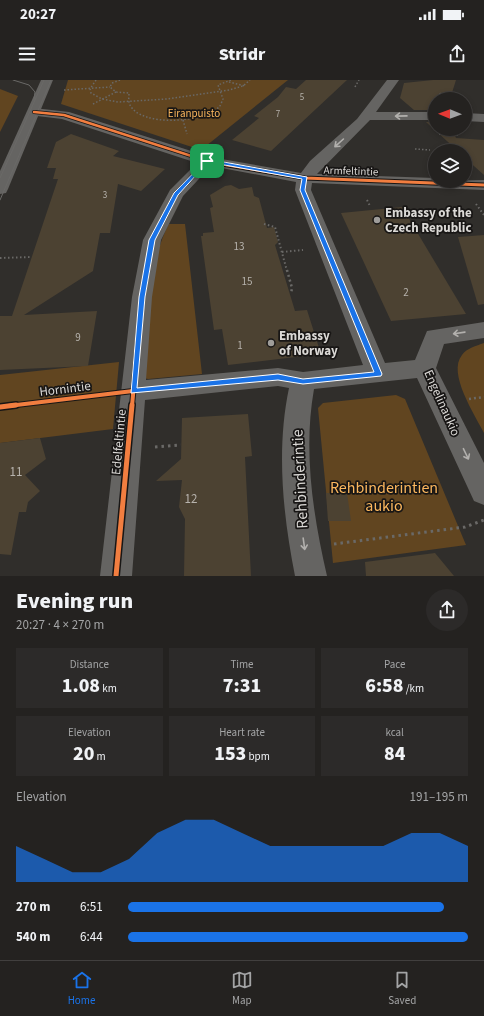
<!DOCTYPE html>
<meta charset="utf-8">
<style>
:root{--surface:#242220;--page:#2c2a29;--text:#f1f3f6;--muted:#a3a4a5;--line:#413f3e;--accent:#1a73e8}
body{margin:0;font-family:"Source Sans 3",sans-serif;background:var(--page);color:var(--text);height:100vh;display:flex;flex-direction:column;font-size:15px;white-space:nowrap}
*{box-sizing:border-box;margin:0}
p{font-size:13px;color:var(--muted)}
.icon{flex:none;width:22px;height:22px;fill:none;stroke:currentColor;stroke-width:2;stroke-linecap:round;stroke-linejoin:round}
.map{position:relative;height:496px;overflow:hidden}
.drawer{display:flex;flex-direction:column;background:var(--surface);flex:1}
.drawer>*{flex:none}
.needle{width:26px;rotate:271deg}
.buttons{position:absolute;left:428px;top:12px;display:grid;gap:8px}
.buttons a{display:grid;place-items:center;width:44px;height:44px;border-radius:50%;background:var(--surface);box-shadow:0 2px 6px #0003,0 0 0 1px var(--line);font-size:20px}
.pin{position:absolute;display:grid;place-items:center;width:34px;height:34px;color:#fff;margin:-17px;border-radius:8px;box-shadow:0 2px 6px #0006}
.round{display:grid;place-items:center;flex:none;width:42px;height:42px;border-radius:21px;background:var(--page)}
.summary{display:flex;align-items:center;justify-content:space-between;height:68px;padding:0 16px}
h1{font-size:22px;font-weight:800;line-height:30px}
.metrics{display:grid;grid-template-columns:repeat(3,1fr);gap:6px;height:68px;padding:4px 16px}
.metrics div{display:grid;align-content:center;border-radius:0px;background:var(--page);text-align:center}
.metrics b{font-size:20px;font-weight:800}
.metrics small{font-size:11px;font-weight:400}
.metrics p{font-size:11px}
.chart{height:112px;padding:8px 16px}
.chart p{display:flex;justify-content:space-between}
.chart svg{width:100%;height:72px;margin-top:4px;fill:var(--accent);opacity:.7}
ul{padding:0 16px;list-style:none;font-size:13px}
li{display:grid;grid-template-columns:64px 48px 1fr;align-items:center;height:30px}
li i{height:10px;border-radius:5px;background:var(--accent)}
.status{display:flex;justify-content:space-between;align-items:center;height:28px;padding:0 20px;background:var(--surface);direction:ltr}
.status svg{height:11px;fill:currentColor}
header{display:flex;justify-content:space-between;align-items:center;height:52px;padding:0 16px;background:var(--surface);font-size:18px;font-weight:800}
.menu{display:flex;justify-content:space-around;align-items:center;height:56px;border-top:1px solid var(--line);background:var(--surface);font-size:11px;color:var(--muted)}
.menu a{display:grid;justify-items:center;gap:2px}
.menu .selected{color:var(--accent)}
.map>svg:first-child{display:block}
.green{fill:#614520}
.building{fill:#4c4232}
.lines{fill:none;stroke-linecap:round;stroke-linejoin:round}
.path-far3{stroke:#6a6967;stroke-width:1.5;stroke-dasharray:1.5 2;stroke-linecap:butt}
.path-far2{stroke:#6a6967;stroke-width:2;stroke-dasharray:1.5 2.5;stroke-linecap:butt}
.path-far1{stroke:#6a6967;stroke-width:2.5;stroke-dasharray:2 3;stroke-linecap:butt}
.path{stroke:#6a6967;stroke-width:3;stroke-dasharray:2.5 4;stroke-linecap:butt}
.minor{fill:#656462;fill-rule:evenodd}
.tertiary{fill:#656462;fill-rule:evenodd}
.tram{stroke:#6a6967;stroke-width:1}
.cycleway-far3-casing{stroke:#181615;stroke-width:4}
.cycleway-far2-casing{stroke:#181615;stroke-width:5}
.cycleway-far1-casing{stroke:#181615;stroke-width:6}
.cycleway-casing{stroke:#181615;stroke-width:8}
.cycleway-far3{stroke:#f27e40;stroke-width:2.5}
.cycleway-far2{stroke:#f27e40;stroke-width:3}
.cycleway-far1{stroke:#f27e40;stroke-width:4}
.cycleway{stroke:#f27e40;stroke-width:5}
.oneway{stroke:#b2b0ad}
.route{fill:#1a73e8;stroke:#fff;fill-rule:evenodd}
.poi-dot{fill:#9f9d9a;stroke:#181615;stroke-width:1.5}
.labels{text-anchor:middle;dominant-baseline:central;stroke-width:3.5;stroke-linejoin:round;paint-order:stroke}
.far-number-label{font-size:9px;fill:#b7b3ad}
.far-park-label{font-size:11px;fill:#fbb75e;stroke:#181615}
.far-street-label{font-size:11px;fill:#dbd9d6;stroke:#181615}
.number-label{font-size:11px;fill:#b7b3ad}
.poi-label{font-size:13px;font-weight:bold;fill:#dbd9d6;stroke:#181615;text-anchor:start}
.street-label{font-size:13px;fill:#dbd9d6;stroke:#181615}
.near-number-label{font-size:13px;fill:#b7b3ad}
.near-street-label{font-size:16px;fill:#dbd9d6;stroke:#181615}
.near-park-label{font-size:16px;fill:#fbb75e;stroke:#181615}
</style>
<div class="status"><b>20:27</b><svg viewBox="0 0 49 12"><path d="M0 12V9h3v3zM5 12V6h3v6zM10 12V3h3v9zM15 12V0h3v12zM26 1h20v11H26zM47 4h2v5h-2z"/></svg></div>
<header><svg class="icon" aria-label="menu" viewBox="0 0 24 24"><path d="M4 6h16M4 12h16M4 18h16"/></svg>Stridr<svg class="icon" aria-label="share" viewBox="0 0 24 24"><path d="M12 15V3M7 8l5-5 5 5M5 13v7h14v-7"/></svg></header>
<div class="map">
<svg width="484" height="496" viewBox="0 0 484 496">
<rect width="100%" height="100%" fill="#302e2b"/>
<g class="green">
<polygon points="68,0 288,0 201,70 61,24"/>
<polygon points="0,9 18,16 0,52"/>
<path d="M169 144H185L202 294 148 299 144 298C148 252 147 184 169 144Z"/>
<path d="M484 263V353C475 335 447 293 462 275 467 268 476 266 484 263Z"/>
<polygon points="119,282 113,349 0,363 0,295"/>
<polygon points="396,315 405,319 466,465 333,483 318,328 323,323"/>
</g>
<g class="building">
<polygon points="306,0 347,0 271,71 232,60 259,38 254,36 278,17 286,7 296,9"/>
<polygon points="433,0 456,0 450,19 435,19 435,30 414,30 400,18 404,3"/>
<polygon points="426,42 435,42 435,49 452,49 456,58 484,60 484,95 465,78 465,71 458,71"/>
<polygon points="71,54 119,71 113,76 165,89 141,111 118,104 110,153 100,153 93,191 24,235 97,231 88,286 0,290 0,236 12,236 58,99 53,99 56,88 47,88 56,62"/>
<polygon points="231,105 239,109 252,107 254,116 259,118 267,148 274,147 278,162 275,165 295,231 307,230 321,274 228,285 222,249 214,250 201,156 203,156 203,153 214,152 210,128 213,127 210,115 225,106"/>
<polygon points="402,127 466,234 391,241 341,133"/>
<polygon points="484,155 484,224 478,225 458,157"/>
<polygon points="248,334 252,376 245,377 251,496 184,496 185,439 179,427 182,400 156,401 181,379 182,338"/>
<polygon points="40,358 46,379 25,395 40,411 28,422 26,432 19,432 11,475 0,474 0,363"/>
<polygon points="326,413 347,413 351,441 328,441"/>
<polygon points="435,473 454,496 366,496 365,482"/>
</g>
<g class="lines">
<g class="path-far3">
<polyline points="96,0 90,9 91,13 102,19 118,22 167,19 229,10 243,6 250,0"/>
<path d="M120 0 112 3 110 7 116 12 129 13C129 17 128 22 130 25 141 47 203 43 219 27 221 25 222 21 223 19L218 5 231 0"/>
<polyline points="229,2 245,6"/>
<polyline points="355,7 359,0"/>
<polyline points="64,10 110,7"/>
<polyline points="440,13 443,19"/>
<polyline points="93,24 116,12"/>
<polyline points="183,40 187,54"/>
<polyline points="439,54 460,55"/>
<polyline points="415,69 430,70"/>
</g>
<g class="path-far2">
<polyline points="367,120 370,126"/>
<polyline points="476,124 484,135"/>
<polyline points="264,144 275,147 287,191"/>
<polyline points="282,172 303,170"/>
<polyline points="0,178 32,177"/>
</g>
<g class="path-far1">
<polyline points="287,190 292,208 291,214"/>
<polyline points="469,319 484,317"/>
</g>
<g class="path">
<polyline points="155,367 181,365"/>
<polyline points="334,464 465,447 484,440"/>
</g>
<g class="minor">
<path d="M387 0H399L376 32H435V40H370L317 94 435 98V101L484 100V110L312 103 311 110 385 283 415 280 427 251 484 242V258L444 264 436 288 484 383V425L474 421 417 298 314 309C303 371 313 435 327 496H295C283 435 276 370 289 308L278 306 145 320 132 496H100L132 217 143 160 170 110 197 83 62 39 29 35 27 32 29 29 34 28 69 32 210 77 301 93 310 81 357 39ZM211 86 296 102 295 110 363 285 303 292 278 288 146 300 152 217 161 160 183 116Z"/>
<polygon points="465,33 484,34 484,42 465,41"/>
</g>
<polygon class="tertiary" points="41,0 53,0 8,109 6,113 0,114 0,91"/>
<g class="tram">
<polyline points="13,0 29,5 35,12 34,20"/>
<polyline points="0,98 44,0"/>
<polyline points="0,120 51,0"/>
</g>
<defs>
<g id="cycleway-far3">
<polyline points="34,32 64,35 207,81 227,85"/>
<polyline points="203,85 207,81"/>
</g>
<g id="cycleway-far2">
<polyline points="222,84 305,98 484,105"/>
<polyline points="147,191 152,160 176,114 204,84"/>
</g>
<g id="cycleway-far1">
<polyline points="8,326 133,311"/>
<polyline points="132,326 142,217 147,190"/>
</g>
<g id="cycleway">
<polyline points="0,327 16,325"/>
<polyline points="116,496 132,325"/>
</g>
</defs>
<use href="#cycleway-far3" class="cycleway-far3-casing"/>
<use href="#cycleway-far2" class="cycleway-far2-casing"/>
<use href="#cycleway-far1" class="cycleway-far1-casing"/>
<use href="#cycleway" class="cycleway-casing"/>
<use href="#cycleway-far3" class="cycleway-far3"/>
<use href="#cycleway-far2" class="cycleway-far2"/>
<use href="#cycleway-far1" class="cycleway-far1"/>
<use href="#cycleway" class="cycleway"/>
</g>
<defs><path id="oneway-shaft" d="M-6 0H5M1.5-3L5.5 0L1.5 3" fill="none" stroke-width="1.6" stroke-linecap="round" stroke-linejoin="round"/></defs>
<g class="oneway">
<use href="#oneway-shaft" transform="translate(401 36) rotate(179)"/>
<use href="#oneway-shaft" transform="translate(339 63) rotate(138)"/>
<use href="#oneway-shaft" transform="translate(459 253) rotate(172)"/>
<use href="#oneway-shaft" transform="translate(466 374) rotate(64)"/>
<use href="#oneway-shaft" transform="translate(304 464) rotate(82)"/>
</g>
<path class="route" d="M207 79 307 97 305 110 382 294 381 296 303 304 278 300 131 313 139 217 149 160 174 113ZM208 82 302 99 300 110 374 292 303 299 278 294 137 308 145 217 155 160 178 115Z"/>
<g class="poi-dot">
<circle cx="377" cy="140" r="4"/>
<circle cx="271" cy="263" r="4"/>
</g>
<g class="labels">
<g class="far-number-label">
<text x="302" y="17">5</text>
<text x="278" y="34">7</text>
<text x="105" y="115">3</text>
</g>
<g class="far-park-label">
<text x="194" y="33">Eiranpuisto</text>
</g>
<g class="far-street-label">
<text transform="translate(351 91) rotate(2)">Armfeltintie</text>
</g>
<g class="number-label">
<text x="239" y="166">13</text>
<text x="247" y="201">15</text>
<text x="406" y="212">2</text>
<text x="78" y="257">9</text>
<text x="240" y="265">1</text>
</g>
<g class="poi-label">
<text x="385" y="133">Embassy of the<tspan x="385" dy="15">Czech Republic</tspan></text>
<text x="279" y="256">Embassy<tspan x="279" dy="15">of Norway</tspan></text>
</g>
<g class="street-label">
<text transform="translate(65 309) rotate(-7)">Hornintie</text>
<text transform="translate(442 323) rotate(66)">Engelinaukio</text>
<text transform="translate(119 362) rotate(-85)">Edelfeltintie</text>
</g>
<g class="near-number-label">
<text x="16" y="392">11</text>
<text x="191" y="419">12</text>
</g>
<g class="near-street-label">
<text transform="translate(300 399) rotate(-93)">Rehbinderintie</text>
</g>
<g class="near-park-label">
<text x="384" y="408">Rehbinderintien<tspan x="384" dy="18">aukio</tspan></text>
</g>
</g>
</svg>
<div class="buttons">
<a><svg class="needle" viewBox="-14 -14 28 28"><path d="M0-13l5 13h-10z" fill="#e53935"/><path d="M0 13l5-13h-10z" fill="#a3a4a5"/></svg></a>
<a><svg class="icon" aria-label="layers" viewBox="0 0 24 24"><path d="M12 4l9 5-9 5-9-5zM3 14l9 5 9-5"/></svg></a>
</div>
<div class="pin" style="left:207px;top:81px;background:#1e9e55"><svg class="icon" aria-label="arrive" viewBox="0 0 24 24"><path d="M6 21V4h12l-3 4 3 4H6"/></svg></div>
</div>
<section class="drawer">
<div class="summary"><div><h1>Evening run</h1><p>20:27 · 4 × 270 m</p></div><a class="round"><svg class="icon" aria-label="share" viewBox="0 0 24 24"><path d="M12 15V3M7 8l5-5 5 5M5 13v7h14v-7"/></svg></a></div>
<div class="metrics">
<div><p>Distance</p><b>1.08<small> km</small></b></div>
<div><p>Time</p><b>7:31</b></div>
<div><p>Pace</p><b>6:58<small> /km</small></b></div>
</div>
<div class="metrics">
<div><p>Elevation</p><b>20<small> m</small></b></div>
<div><p>Heart rate</p><b>153<small> bpm</small></b></div>
<div><p>kcal</p><b>84</b></div>
</div>
<div class="chart"><p><span>Elevation</span>191–195 m</p>
<svg viewBox="0 0 160 44" preserveAspectRatio="none"><path d="M0 44V22L10 30L20 38L30 38L40 30L50 14L60 6L70 6L80 14L90 22L100 22L110 22L120 22L130 22L140 14L150 14L160 22V44z"/></svg>
</div>
<ul>
<li><b>270 m</b>6:51<i style="width:93%"></i></li>
<li><b>540 m</b>6:44<i style="width:100%"></i></li>
</ul>
</section>
<nav class="menu">
<a class="selected"><svg class="icon" aria-label="home" viewBox="0 0 24 24"><path d="M3 11l9-7 9 7M6 9v11h12V9"/></svg>Home</a>
<a><svg class="icon" aria-label="map" viewBox="0 0 24 24"><path d="M3 6l6-2 6 2 6-2v14l-6 2-6-2-6 2zM9 4v14M15 6v14"/></svg>Map</a>
<a><svg class="icon" aria-label="saved" viewBox="0 0 24 24"><path d="M7 4h10v16l-5-4-5 4z"/></svg>Saved</a>
</nav>
